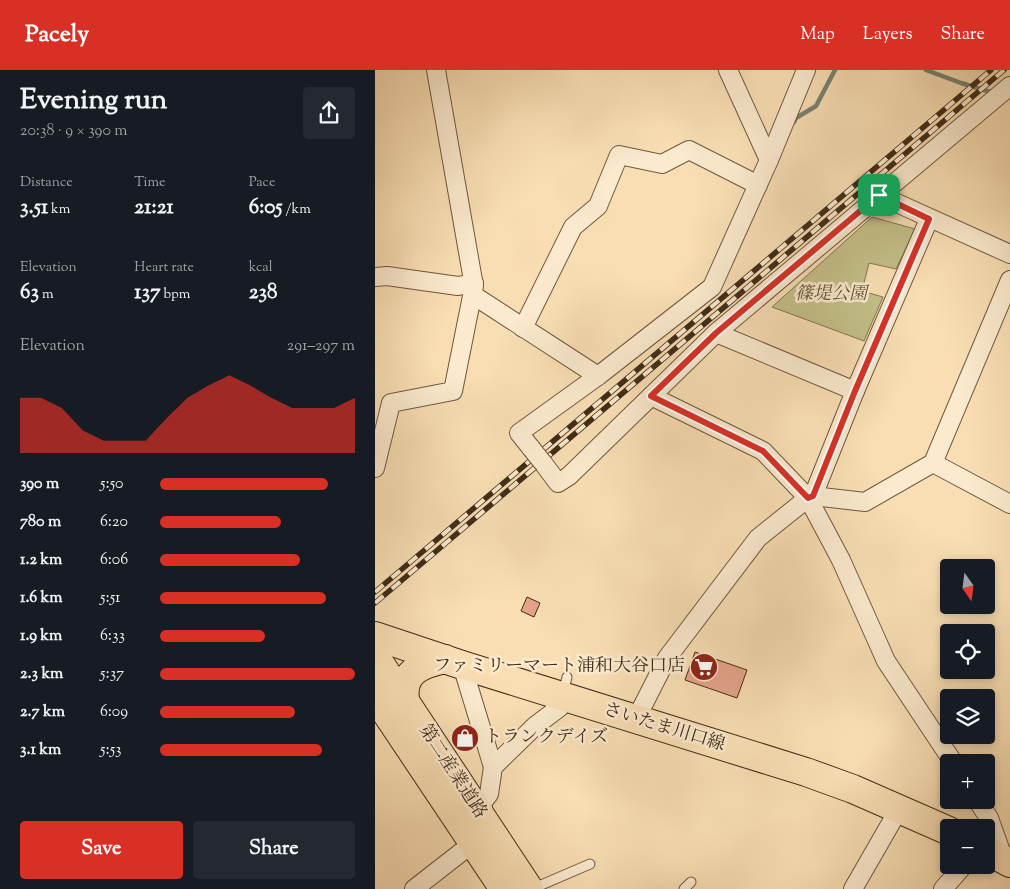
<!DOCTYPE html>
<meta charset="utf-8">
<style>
:root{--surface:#171b24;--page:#242831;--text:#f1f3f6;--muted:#9ea1a6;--accent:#d93025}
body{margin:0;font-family:"Sorts Mill Goudy","Noto Serif JP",serif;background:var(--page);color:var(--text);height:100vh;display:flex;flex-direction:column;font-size:19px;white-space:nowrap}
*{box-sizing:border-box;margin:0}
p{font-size:16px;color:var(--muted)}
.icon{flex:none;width:28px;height:28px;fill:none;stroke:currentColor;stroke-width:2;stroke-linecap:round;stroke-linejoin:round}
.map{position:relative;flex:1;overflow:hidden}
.sheet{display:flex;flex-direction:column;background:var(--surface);width:375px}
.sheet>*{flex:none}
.needle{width:32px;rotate:166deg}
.buttons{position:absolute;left:565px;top:489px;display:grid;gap:10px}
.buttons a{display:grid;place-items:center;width:55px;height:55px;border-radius:5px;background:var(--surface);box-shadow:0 2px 8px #0003;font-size:25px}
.pin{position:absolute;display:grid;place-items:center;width:42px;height:42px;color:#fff;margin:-21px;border-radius:10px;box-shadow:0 2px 8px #0006}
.round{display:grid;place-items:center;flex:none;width:52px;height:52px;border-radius:5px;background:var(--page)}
.overview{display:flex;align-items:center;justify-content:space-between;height:85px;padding:0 20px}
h1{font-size:28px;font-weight:700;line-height:38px}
.metrics{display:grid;grid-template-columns:repeat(3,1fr);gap:8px;height:85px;padding:5px 20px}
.metrics div{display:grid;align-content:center}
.metrics b{font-size:21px;font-weight:700}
.metrics small{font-size:14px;font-weight:400}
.metrics p{font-size:14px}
.chart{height:140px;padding:10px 20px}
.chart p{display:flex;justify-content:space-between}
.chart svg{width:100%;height:90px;margin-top:5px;fill:var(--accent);opacity:.7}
.button{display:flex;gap:10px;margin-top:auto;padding:10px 20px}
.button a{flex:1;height:58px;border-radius:5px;background:var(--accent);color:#fff;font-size:20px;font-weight:700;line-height:58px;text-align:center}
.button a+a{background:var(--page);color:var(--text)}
ul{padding:0 20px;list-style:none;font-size:16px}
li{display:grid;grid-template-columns:80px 60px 1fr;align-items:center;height:38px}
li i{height:12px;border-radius:6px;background:var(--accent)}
header{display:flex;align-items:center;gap:30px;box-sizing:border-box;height:70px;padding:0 25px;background:var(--accent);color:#fff}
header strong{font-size:24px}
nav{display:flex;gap:28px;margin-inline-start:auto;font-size:18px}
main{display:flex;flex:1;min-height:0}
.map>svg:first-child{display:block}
.green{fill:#c4c089;stroke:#827650}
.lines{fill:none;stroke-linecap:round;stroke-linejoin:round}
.stream{stroke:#78826f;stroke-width:4.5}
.building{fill:#e5a48b;stroke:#3f2c18}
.service-casing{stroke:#6e583f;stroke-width:11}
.minor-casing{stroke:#6e583f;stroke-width:20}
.primary-casing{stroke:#3f2c18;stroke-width:30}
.service{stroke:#fbeace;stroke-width:9}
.minor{stroke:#fbeace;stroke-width:18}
.primary{stroke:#f9deb4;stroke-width:28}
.rail-casing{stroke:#3f2c18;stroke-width:5.5}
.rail{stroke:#fbeace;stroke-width:4;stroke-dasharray:11;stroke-linecap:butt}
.minor-bridge-casing{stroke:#6e583f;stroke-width:20;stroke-linecap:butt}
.minor-bridge{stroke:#fbeace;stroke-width:18}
.route-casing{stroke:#fff;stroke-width:10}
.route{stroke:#d93025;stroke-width:6}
.labels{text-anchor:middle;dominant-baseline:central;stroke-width:5;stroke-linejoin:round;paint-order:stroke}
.park-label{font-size:18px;font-style:italic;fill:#605134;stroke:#fbeace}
.poi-label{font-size:18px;fill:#3f2c18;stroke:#fbeace;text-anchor:end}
.street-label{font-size:18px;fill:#3f2c18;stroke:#fbeace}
</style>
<header>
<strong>Pacely</strong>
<nav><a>Map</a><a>Layers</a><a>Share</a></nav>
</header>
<main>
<section class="sheet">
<div class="overview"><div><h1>Evening run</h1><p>20:38 · 9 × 390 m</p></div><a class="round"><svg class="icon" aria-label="share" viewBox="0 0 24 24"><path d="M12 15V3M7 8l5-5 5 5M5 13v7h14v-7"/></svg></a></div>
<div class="metrics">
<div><p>Distance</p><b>3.51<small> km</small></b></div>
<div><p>Time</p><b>21:21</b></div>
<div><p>Pace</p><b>6:05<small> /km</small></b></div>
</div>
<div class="metrics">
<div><p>Elevation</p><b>63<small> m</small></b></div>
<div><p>Heart rate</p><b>137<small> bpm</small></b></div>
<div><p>kcal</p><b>238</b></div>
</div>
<div class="chart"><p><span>Elevation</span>291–297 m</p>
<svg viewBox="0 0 160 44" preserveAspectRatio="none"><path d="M0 44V17L10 17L20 22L30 33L40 38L50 38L60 38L70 27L80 17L90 11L100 6L110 11L120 17L130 22L140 22L150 22L160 17V44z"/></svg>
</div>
<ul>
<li><b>390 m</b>5:50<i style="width:86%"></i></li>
<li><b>780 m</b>6:20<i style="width:62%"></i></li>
<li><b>1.2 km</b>6:06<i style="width:72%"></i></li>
<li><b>1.6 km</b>5:51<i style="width:85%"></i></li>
<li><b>1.9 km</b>6:33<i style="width:54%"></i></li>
<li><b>2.3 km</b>5:37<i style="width:100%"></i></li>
<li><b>2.7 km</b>6:09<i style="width:69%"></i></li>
<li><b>3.1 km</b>5:53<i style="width:83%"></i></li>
</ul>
<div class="button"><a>Save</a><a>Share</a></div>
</section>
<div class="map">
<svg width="635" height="819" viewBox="0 0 635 819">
<rect width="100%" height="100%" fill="#f9deb4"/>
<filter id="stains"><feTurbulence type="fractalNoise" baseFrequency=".004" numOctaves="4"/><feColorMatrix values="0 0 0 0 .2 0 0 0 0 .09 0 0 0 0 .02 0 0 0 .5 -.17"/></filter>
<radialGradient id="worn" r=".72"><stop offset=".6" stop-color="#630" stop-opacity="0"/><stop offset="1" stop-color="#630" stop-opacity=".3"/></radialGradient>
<polygon class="green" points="497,147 540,159 521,199 494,193 487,221 508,227 489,271 397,237"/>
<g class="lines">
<g class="stream">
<polyline points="551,0 586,13 619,23"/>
<polyline points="419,52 421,48 441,36 460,0"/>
</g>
</g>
<g class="building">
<polygon points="152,527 165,533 159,547 146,541"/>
<polygon points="320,582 372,600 362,628 310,610"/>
</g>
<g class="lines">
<defs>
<g id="service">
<polyline points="188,624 192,607"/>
<polyline points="157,819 215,794"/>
<polyline points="309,819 316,812"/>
</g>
<g id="minor">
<polyline points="353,0 394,90"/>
<polyline points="504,125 635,184"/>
<polyline points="0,207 12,206 83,216 99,213"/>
<polyline points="98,225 223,306"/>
<polyline points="148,258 198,157 223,136 244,85 287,94 314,80 383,115"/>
<polyline points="341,263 480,321"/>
<polyline points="276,326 388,381 433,428 466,490 511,591 578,692"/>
<polyline points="156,378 144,363 223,306 337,217 394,90 431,0"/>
<polyline points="168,393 183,413 194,406 341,263 635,16"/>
<polyline points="558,393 635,434"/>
<polyline points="0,398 16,333 78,321 99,216 61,0"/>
<polyline points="438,426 490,432 558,393 635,210"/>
<polyline points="87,595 118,697"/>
<polyline points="261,649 292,588 383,468 433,428 438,426 480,321 554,149"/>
<polyline points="602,730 614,748 629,790"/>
<polyline points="39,819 98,773 111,753 107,733 114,724 118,697 160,656 185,637 188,626"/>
<polyline points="478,819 524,739"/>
<polyline points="568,819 589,795"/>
</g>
<g id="primary">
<polyline points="0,566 87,595 431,702 478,719 574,761"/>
<polyline points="0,586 154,819"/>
<polyline points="0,626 129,819"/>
<path d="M30 630C26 602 46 594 70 589"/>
<polyline points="611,780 635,793"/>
</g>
</defs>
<use href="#service" class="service-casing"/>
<use href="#minor" class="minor-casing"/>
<use href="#primary" class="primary-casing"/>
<use href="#service" class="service"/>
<use href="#minor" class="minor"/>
<use href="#primary" class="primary"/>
<defs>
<g id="rail">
<polyline points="0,522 616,0"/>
<polyline points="0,533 629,0"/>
</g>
</defs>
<use href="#rail" class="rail-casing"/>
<use href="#rail" class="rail"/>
<defs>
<polyline id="minor-bridge" points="156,378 168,393"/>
</defs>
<use href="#minor-bridge" class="minor-bridge-casing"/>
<use href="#minor-bridge" class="minor-bridge"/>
</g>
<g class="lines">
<defs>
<polygon id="route" points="504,125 554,149 480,321 438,426 433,428 388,381 276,326 341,263"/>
</defs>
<use href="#route" class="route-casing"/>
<use href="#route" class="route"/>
</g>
<defs>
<symbol id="supermarket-disc" viewBox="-11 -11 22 22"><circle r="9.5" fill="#8f2418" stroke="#fbeace"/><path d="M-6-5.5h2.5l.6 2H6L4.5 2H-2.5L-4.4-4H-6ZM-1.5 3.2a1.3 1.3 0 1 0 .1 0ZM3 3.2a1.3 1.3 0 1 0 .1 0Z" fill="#fff"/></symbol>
<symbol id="shop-disc" viewBox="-11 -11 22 22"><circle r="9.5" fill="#8f2418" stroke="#fbeace"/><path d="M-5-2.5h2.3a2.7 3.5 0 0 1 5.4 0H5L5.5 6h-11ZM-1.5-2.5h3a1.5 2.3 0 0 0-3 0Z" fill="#fff"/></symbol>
</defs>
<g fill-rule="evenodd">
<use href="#supermarket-disc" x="313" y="581" width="32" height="32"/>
<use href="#shop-disc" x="74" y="652" width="32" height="32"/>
</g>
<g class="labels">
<g class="park-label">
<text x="456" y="225">篠堤公園</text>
</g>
<g class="poi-label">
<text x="310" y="597">ファミリーマート浦和大谷口店</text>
<text x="109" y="668" text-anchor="start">トランクデイズ</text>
</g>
<g class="street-label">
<text transform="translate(289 658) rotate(17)">さいたま川口線</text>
<text transform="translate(77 702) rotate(57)">第二産業道路</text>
</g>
</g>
<rect width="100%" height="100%" filter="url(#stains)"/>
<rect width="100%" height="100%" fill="url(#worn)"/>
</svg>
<div class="buttons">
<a><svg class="needle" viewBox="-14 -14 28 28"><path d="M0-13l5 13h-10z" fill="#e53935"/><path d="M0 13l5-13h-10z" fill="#9ea1a6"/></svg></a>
<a><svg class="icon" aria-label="locate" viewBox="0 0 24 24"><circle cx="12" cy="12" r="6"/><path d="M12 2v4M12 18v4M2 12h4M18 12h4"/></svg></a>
<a><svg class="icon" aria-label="layers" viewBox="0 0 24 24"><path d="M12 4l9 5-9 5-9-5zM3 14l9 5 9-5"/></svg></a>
<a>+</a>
<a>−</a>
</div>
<div class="pin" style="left:504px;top:125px;background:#1e9e55"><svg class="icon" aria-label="arrive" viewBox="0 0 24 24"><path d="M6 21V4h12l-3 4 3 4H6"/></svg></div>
</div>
</main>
